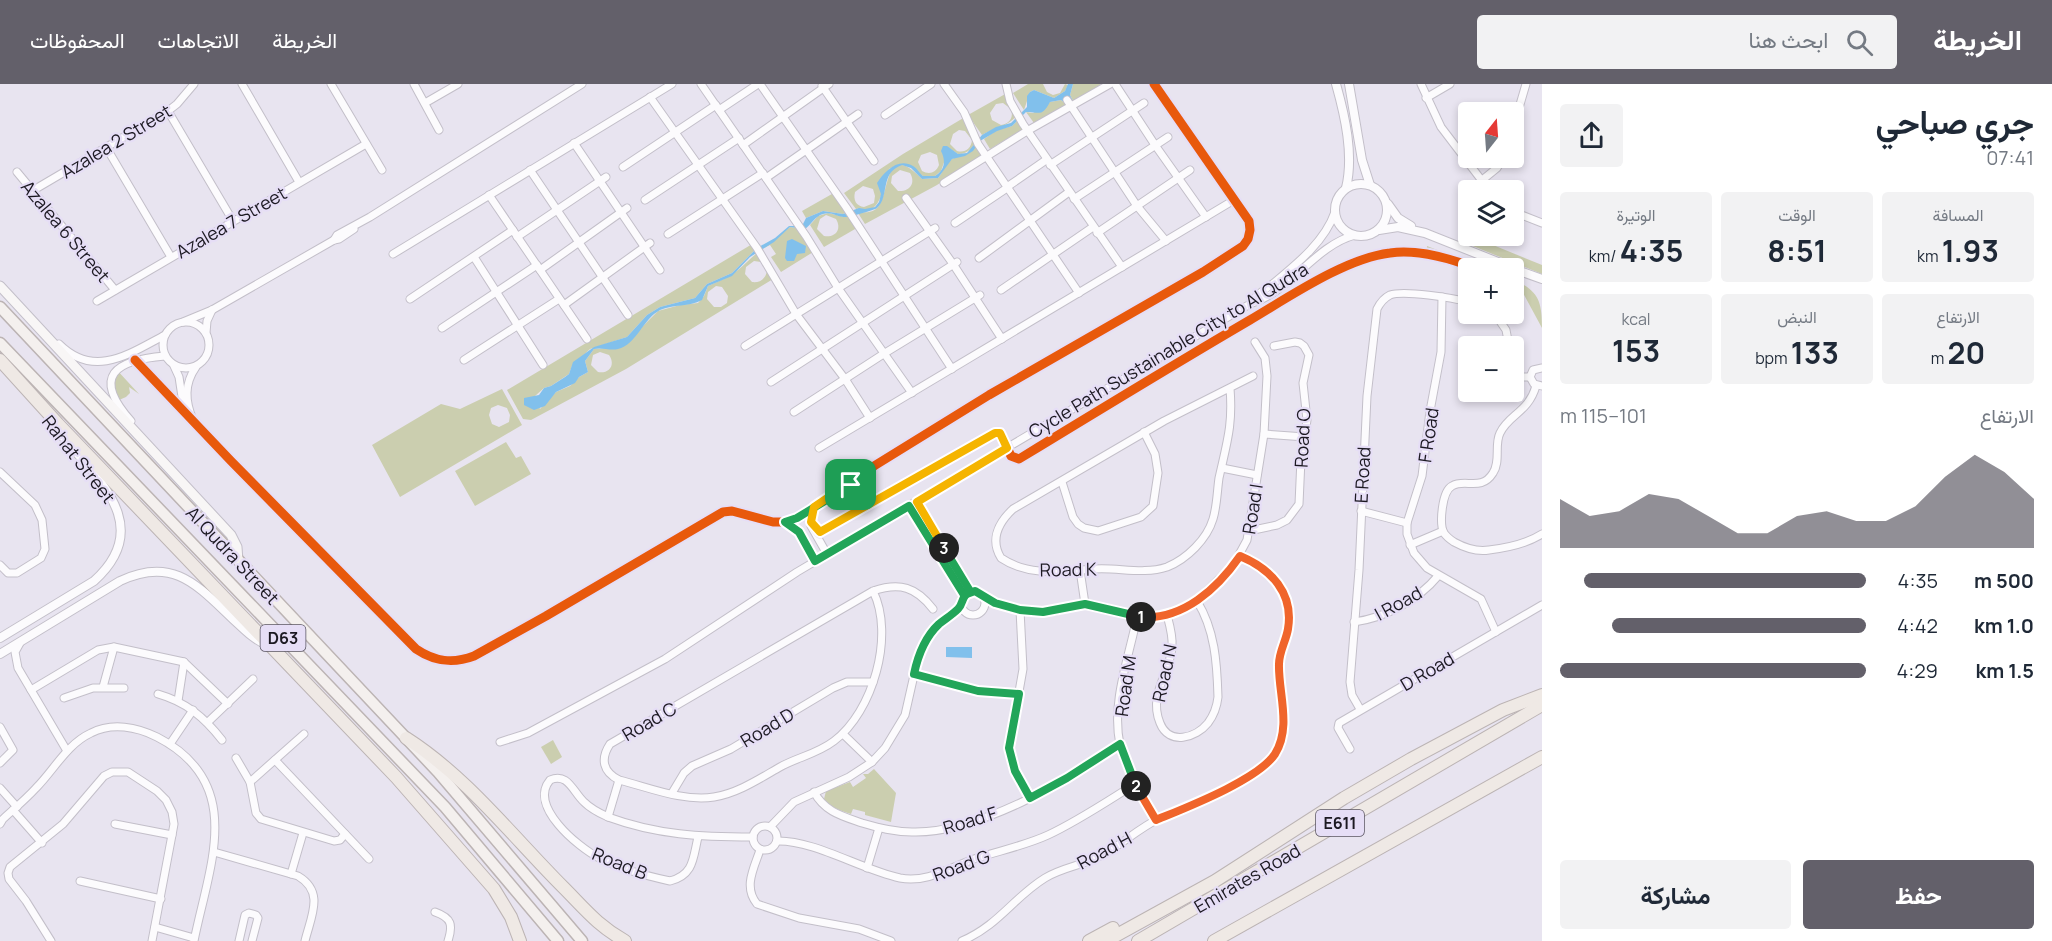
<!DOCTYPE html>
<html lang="ar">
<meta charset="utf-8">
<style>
:root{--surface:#fff;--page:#f2f2f3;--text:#1f2937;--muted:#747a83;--accent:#63606a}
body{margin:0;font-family:Manrope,Vazirmatn,sans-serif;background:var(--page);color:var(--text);direction:rtl;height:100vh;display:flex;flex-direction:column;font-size:22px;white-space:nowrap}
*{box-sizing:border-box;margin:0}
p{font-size:20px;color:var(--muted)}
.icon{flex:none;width:33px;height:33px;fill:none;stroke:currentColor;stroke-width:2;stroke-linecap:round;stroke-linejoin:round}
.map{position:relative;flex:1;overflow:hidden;direction:ltr}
.sheet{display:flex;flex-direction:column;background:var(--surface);width:510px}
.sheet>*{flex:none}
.needle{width:39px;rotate:17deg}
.fabs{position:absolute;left:1458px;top:18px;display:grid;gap:12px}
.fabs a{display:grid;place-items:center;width:66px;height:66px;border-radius:6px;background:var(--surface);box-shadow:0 3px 9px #0003;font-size:30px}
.pin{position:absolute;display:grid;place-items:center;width:51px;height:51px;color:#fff;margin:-26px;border-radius:12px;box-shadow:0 3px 9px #0006}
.km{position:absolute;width:30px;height:30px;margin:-15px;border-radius:50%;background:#222;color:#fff;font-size:16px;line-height:30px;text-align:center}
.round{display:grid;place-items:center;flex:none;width:63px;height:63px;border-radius:6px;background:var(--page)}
.summary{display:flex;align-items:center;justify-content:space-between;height:102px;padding:0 18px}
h1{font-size:33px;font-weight:700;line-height:45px}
.stats{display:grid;grid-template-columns:repeat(3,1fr);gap:9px;height:102px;padding:6px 18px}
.stats div{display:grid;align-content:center;border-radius:6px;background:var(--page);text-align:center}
.stats b{font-size:30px;font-weight:700}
.stats small{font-size:16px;font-weight:400}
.stats p{font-size:16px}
.chart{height:168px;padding:12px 18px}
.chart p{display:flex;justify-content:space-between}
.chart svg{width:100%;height:108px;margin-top:6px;fill:var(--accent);opacity:.7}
.primary-button{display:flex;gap:12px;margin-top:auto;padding:12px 18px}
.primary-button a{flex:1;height:69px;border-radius:6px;background:var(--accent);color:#fff;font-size:24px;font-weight:700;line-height:69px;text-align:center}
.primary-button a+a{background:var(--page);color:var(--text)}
ul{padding:0 18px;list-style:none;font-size:20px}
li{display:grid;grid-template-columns:96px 72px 1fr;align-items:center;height:45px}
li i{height:15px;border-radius:8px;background:var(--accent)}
header{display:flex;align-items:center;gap:36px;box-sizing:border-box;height:84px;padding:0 30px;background:var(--accent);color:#fff}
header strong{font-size:28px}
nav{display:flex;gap:33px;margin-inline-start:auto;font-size:21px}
.search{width:420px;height:54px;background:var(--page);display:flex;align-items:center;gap:15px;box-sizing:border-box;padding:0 21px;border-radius:6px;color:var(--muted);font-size:22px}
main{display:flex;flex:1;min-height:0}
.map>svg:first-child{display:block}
.green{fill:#cbceaf;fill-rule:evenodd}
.water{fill:#81c0ec}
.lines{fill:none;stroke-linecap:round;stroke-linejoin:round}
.minor-casing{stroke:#c3bfc9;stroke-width:9}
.tertiary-casing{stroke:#c3bfc9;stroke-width:10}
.secondary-casing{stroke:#c3bfc9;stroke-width:11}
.primary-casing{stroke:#bcb4b4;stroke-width:13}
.motorway-casing{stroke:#bcb4b4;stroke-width:14}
.minor{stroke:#fcfbfd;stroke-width:7}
.tertiary{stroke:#fcfbfd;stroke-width:8}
.secondary{stroke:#f8f6f6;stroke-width:9}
.primary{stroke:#f4f0ee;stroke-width:10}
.motorway{stroke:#efe9e5;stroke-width:12}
.cycleway-casing{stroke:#e6def6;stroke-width:13}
.cycleway{stroke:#e8590c;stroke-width:9}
.split-1-casing{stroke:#fff;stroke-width:12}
.split-2-casing{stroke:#fff;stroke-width:12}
.split-3-casing{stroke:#fff;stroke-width:12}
.split-4-casing{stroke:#fff;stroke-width:12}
.split-1{stroke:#22a559;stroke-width:8}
.split-2{stroke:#f0652b;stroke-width:8}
.split-3{stroke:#22a559;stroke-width:8}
.split-4{stroke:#f5b400;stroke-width:8}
.labels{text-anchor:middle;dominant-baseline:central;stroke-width:4.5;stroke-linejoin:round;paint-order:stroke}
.shield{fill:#e6def6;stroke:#595462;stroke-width:1.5}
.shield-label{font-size:16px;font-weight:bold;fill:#1c1922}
.street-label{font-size:18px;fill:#1c1922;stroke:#e6def6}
</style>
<header>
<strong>الخريطة</strong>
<div class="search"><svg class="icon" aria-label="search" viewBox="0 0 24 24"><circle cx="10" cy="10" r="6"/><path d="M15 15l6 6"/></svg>ابحث هنا</div>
<nav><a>الخريطة</a><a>الاتجاهات</a><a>المحفوظات</a></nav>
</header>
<main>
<section class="sheet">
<div class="summary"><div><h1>جري صباحي</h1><p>07:41</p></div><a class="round"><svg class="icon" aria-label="share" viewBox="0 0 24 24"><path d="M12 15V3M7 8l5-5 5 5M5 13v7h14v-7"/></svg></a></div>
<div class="stats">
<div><p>المسافة</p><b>1.93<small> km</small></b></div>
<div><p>الوقت</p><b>8:51</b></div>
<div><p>الوتيرة</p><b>4:35<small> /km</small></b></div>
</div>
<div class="stats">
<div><p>الارتفاع</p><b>20<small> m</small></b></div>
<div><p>النبض</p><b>133<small> bpm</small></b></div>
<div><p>kcal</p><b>153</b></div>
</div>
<div class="chart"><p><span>الارتفاع</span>101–115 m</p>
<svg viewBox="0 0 160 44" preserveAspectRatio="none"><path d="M0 44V24L10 31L20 29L30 22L40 24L50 31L60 38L70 38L80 31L90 29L100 33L110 33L120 27L130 15L140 6L150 13L160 24V44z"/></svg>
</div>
<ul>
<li><b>500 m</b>4:35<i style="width:92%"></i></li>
<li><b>1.0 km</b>4:42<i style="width:83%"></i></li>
<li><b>1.5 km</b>4:29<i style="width:100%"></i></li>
</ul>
<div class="primary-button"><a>حفظ</a><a>مشاركة</a></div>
</section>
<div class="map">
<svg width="1542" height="857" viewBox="0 0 1542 857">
<rect width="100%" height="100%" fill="#e8e4f0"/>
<g class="green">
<polygon points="1028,0 1043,0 1047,8 1053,11 1060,9 1065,0 1068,1 1065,7 1054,14 1034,6 1030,8 1024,26 1013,9"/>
<polygon points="1073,0 1100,0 1100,1 1073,17 1070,11"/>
<path d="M1007 9 1019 29C1007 44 998 42 982 51L968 31ZM1003 19 1011 25C1014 34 1009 40 1001 41L992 36 990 29 996 20Z"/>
<polygon points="1061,16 1067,21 1034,39 1026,28 1033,29 1050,18"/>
<path d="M965 33 978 54C973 63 969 70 958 70L949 64 941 87 935 92H923C910 82 905 75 889 85 886 95 881 122 871 125 866 126 861 124 856 125L844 109 903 70ZM959 46 965 47 972 56C971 65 965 69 957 67L950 60 953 50ZM930 68 937 71 939 81C936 89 929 91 922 87L918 78 921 71ZM863 102 873 105 875 112 874 119 864 123C856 122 853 116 855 108Z"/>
<polygon points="1021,33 1027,43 990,65 984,55 997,46 1012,42"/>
<path d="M980 57 987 68 937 101 865 140 858 129C864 128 871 129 876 125 891 114 882 54 922 95L938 94C943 89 945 78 952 75 969 67 967 74 980 57ZM900 86 910 89C916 99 910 108 898 107L891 99 892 92Z"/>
<polygon points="839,106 852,126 843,130 823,127 806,134 802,127"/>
<path d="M828 129 845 133 855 131 862 141 824 163 810 141 818 132ZM826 131 836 135C842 145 836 154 824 152L817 145 820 135Z"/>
<polygon points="790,143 805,145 818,165 781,188 771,173 776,170 770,161 764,164"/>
<polygon points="1466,150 1542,181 1542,190 1463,158"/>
<path d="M754 159 757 164 732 189 707 200 695 214 660 223 647 231 627 253 590 265 572 282 569 290 551 302 544 304 535 312 540 325 556 308 570 302 579 293 588 288 585 277 594 265 607 264 638 247 658 227 680 221 698 219 704 212 708 202C719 197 728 194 738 186 746 180 751 173 760 167L778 192 626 285 531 336 523 335 507 306ZM754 177 761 178 767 186C766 195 760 199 752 198L745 190 746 183ZM716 202 722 203 728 212 727 219 721 223H714L707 215 708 208ZM600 268 609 271C616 281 609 290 598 288L591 281 593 271Z"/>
<polygon points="1427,162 1484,184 1468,185 1436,172 1426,172"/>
<path d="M1514 196C1539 207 1542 218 1542 244L1522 207 1514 204Z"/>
<polygon points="116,285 139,310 129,303 130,309 126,313 119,316 114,312 110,293"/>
<path d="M502 305 522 341 400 413 372 361 441 320 460 325ZM498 321 507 324 510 331 509 338 499 343 492 340 489 331 491 324Z"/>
<polygon points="506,358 516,374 521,372 531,390 475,422 455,387"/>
<polygon points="553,656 562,673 551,680 541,663"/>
<path d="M874 685 896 709 891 738 865 731V728L853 725 851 730C841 727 830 723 824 715L826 707 850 698 853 703 866 694 863 690H868Z"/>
</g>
<g class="water">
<path d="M1068 0H1073L1070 11 1073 17 1067 21 1061 16 1050 18C1042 33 1040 28 1026 28L1012 42 997 47 980 57 973 67 965 72 952 75 938 94 922 95 911 84 902 81C879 89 890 113 877 124 875 126 849 133 846 133 837 133 831 127 823 130 815 132 811 141 805 145L790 143 774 158 750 173 732 192 708 202 702 216C689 223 673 220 660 226 643 235 636 261 618 265 610 267 602 263 594 265L585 277 588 288 579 293 575 299 556 308 545 322 534 326 524 321V314L539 311 544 304 551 302 565 293 569 290 573 278 594 263 627 253 647 231 660 223 695 214 707 200 732 189 757 164 775 154 789 142H802L806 134 823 127 843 130 859 124 865 125 875 123 879 118 881 110 877 99C884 88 898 73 913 82 917 84 919 89 923 92H935C945 86 946 77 941 67L943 62H947L958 70 967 69 982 51 996 43 1011 39 1027 23V12L1030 8 1034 6 1054 14 1065 7Z"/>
<polygon points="792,155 806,162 805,169 797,170 794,177 787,177 785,174 787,157"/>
<polygon points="946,563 972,563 972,574 946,573"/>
</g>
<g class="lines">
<defs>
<g id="minor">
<polyline points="242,0 299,98"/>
<polyline points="331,0 382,86"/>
<polyline points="414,0 439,46"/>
<polyline points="701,0 806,152 838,204 912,309"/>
<polyline points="760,0 846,123 952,285"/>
<polyline points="944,0 964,28 978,60 1079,209"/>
<polyline points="1006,0 1010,17 1023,40 1122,183"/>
<polyline points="1115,0 1155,61 1206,133"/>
<polyline points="1421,0 1441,43 1489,106"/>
<polyline points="822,2 874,77"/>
<polyline points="650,13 757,164 796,230 845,295 870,334"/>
<polyline points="1426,14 1450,0"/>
<polyline points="1067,16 1137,122 1166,157"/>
<polyline points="425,19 458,0"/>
<polyline points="719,26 758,0"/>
<polyline points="168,27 233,137"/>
<polyline points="885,31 931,0"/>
<polyline points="1514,41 1526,0"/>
<polyline points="574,59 660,186"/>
<polyline points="743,61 829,0"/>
<polyline points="106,63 171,173"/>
<polyline points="1050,81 1144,19"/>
<polyline points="623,83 716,21"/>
<polyline points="530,86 628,231"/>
<polyline points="17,88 115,206"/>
<polyline points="766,94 858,30"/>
<polyline points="1481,97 1497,84 1503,74"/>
<polyline points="944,99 1027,47 1110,0"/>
<polyline points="1007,103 1046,76"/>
<polyline points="32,107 168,27 177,20 194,0"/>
<polyline points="489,111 587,255"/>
<polyline points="906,114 953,180 1002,255"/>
<polyline points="1074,115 1168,53"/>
<polyline points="645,116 739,54"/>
<polyline points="1514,128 1542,139"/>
<polyline points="955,139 1007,104"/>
<polyline points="1097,149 1190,86"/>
<polyline points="668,150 763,89"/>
<polyline points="517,153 606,93"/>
<polyline points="334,156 337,151 370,133 582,0"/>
<polyline points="393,170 672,0"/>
<polyline points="474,173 543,281"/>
<polyline points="979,174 1069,108"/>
<polyline points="540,186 627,124"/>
<polyline points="1001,206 1093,143"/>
<polyline points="1442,213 1441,268 1430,327 1422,392 1407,439 1407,450 1414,469 1427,484 1481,515 1496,548"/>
<polyline points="410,215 513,146"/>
<polyline points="97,217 366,60"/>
<path d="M1250 220C1256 210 1266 205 1275 198 1298 179 1325 157 1335 128"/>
<polyline points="564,221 650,159"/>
<polyline points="1495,230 1506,246 1509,262"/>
<circle cx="186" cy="261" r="23"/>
<polyline points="183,238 212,226 334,156 339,155 354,145"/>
<polyline points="442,244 537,181"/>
<polyline points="206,249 207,237 212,226"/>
<path d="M59 260C94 295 129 270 165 251"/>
<polyline points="745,262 935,144"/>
<path d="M135 276 231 377 416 565C435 578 453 580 474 572L546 532 723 428 732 427 773 438H785L797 434 851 401 874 382 989 311 1203 188 1243 162 1248 155 1250 146 1249 137 1154 0"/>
<polyline points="464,276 559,215"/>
<polyline points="174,282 179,293 184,326"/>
<polyline points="1542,284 1533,286 1530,293 1534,300 1542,302"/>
<polyline points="1514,289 1522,293 1530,293"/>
<polyline points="771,298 957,178"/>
<path d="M1536 302C1528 329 1509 330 1500 349 1494 361 1501 377 1493 389 1481 408 1465 394 1452 402 1442 407 1439 440 1444 449 1446 452 1451 456 1454 458 1465 464 1477 468 1489 466 1506 464 1528 459 1542 450"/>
<path d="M1230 304C1233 341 1227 358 1219 394 1217 408 1217 422 1213 435 1207 455 1187 475 1167 483 1143 491 1118 483 1094 485 1062 487 1029 493 1001 474 990 456 998 439 1013 425L1164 337 1253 292"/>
<polyline points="794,328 885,269 980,211"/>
<path d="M193 336C185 317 184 300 196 283"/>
<path d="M131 337C91 292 115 276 165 272"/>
<polyline points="1264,350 1305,353"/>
<polyline points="819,364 1234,116"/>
<polyline points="1222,384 1257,391"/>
<polyline points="0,388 35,421 42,436 45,465 41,474 17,489 8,489 0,481"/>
<polyline points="1062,398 1073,433 1078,440 1084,444 1098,447 1141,433 1153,422 1158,389 1155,370 1144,348"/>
<polyline points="917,418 971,507"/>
<polyline points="909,422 964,511"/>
<polyline points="814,423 811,442 827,470"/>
<polyline points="1361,427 1407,439"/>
<polyline points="785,438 799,448 815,477"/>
<polyline points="1249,447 1277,441 1287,436 1299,420 1301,375 1307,336 1303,299 1309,271 1304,262 1300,259 1295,258 1274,262"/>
<polyline points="1410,461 1443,447"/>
<polyline points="1080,486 1085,520"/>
<path d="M873 507C895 551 873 628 834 657 817 670 798 673 780 683 759 695 738 709 714 713 683 718 648 703 619 696 603 688 600 675 610 660L873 507C900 498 916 503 933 525"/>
<circle cx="973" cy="519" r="12"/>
<polyline points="984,513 1000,520 1030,528 1055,527 1085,520 1147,534 1178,528 1197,517 1234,480 1247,456 1264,350 1267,292 1265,274 1255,258"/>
<polyline points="1020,526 1023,585 1009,664 1012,680 1030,714"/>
<path d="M1167 531C1170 542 1173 552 1172 563 1170 590 1148 610 1160 639 1169 662 1196 654 1208 639 1214 631 1217 622 1218 613 1217 579 1215 546 1197 517"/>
<path d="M1137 533C1129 574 1111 618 1120 661 1127 688 1142 712 1156 736"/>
<path d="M1354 538C1385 534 1418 516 1438 492"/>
<polyline points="20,559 15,568 18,584 67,667"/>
<polyline points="914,590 978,607 1019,610"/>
<polyline points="103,603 114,563"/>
<polyline points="31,606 98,566 114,563 184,578 228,620"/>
<path d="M158 610C186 618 204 633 222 656"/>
<polyline points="64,614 93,604 124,604"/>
<polyline points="178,617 184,578"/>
<path d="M1360 625 1352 611 1350 598 1359 486 1367 312 1377 225C1380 219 1384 214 1390 211 1404 206 1453 214 1468 218"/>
<polyline points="208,638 253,595"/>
<polyline points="0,643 13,666 0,679"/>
<polyline points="843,650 872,678"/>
<path d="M500 658 528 649 665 575 797 488 1250 220C1292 207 1314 162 1355 151"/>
<polyline points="170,660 193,626"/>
<polyline points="1350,665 1338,644 1339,639 1542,521"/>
<polyline points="236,674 250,698 256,729 261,735 334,757 340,756 345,750"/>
<polyline points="275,676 369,775"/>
<polyline points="250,698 304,650"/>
<polyline points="0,704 17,723"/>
<path d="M814 708C825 728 842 732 862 739 879 744 894 748 912 748 976 750 1069 697 1120 660"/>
<polyline points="672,709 684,689 692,682 731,665 833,604 847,598 873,598"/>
<polyline points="13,726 42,759"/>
<polyline points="608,733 619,696"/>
<path d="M0 740 3 735C14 725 26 715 36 704 54 686 67 660 91 649 112 638 137 643 157 653 247 699 209 782 194 857"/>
<polyline points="115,740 172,751"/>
<circle cx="765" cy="754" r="12"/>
<polyline points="770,743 794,718 849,693 872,678 885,664 905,631 917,578 926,556 939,541 962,521"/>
<path d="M698 753C693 774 694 791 670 797 647 792 620 785 599 774 578 763 528 722 550 696 568 688 573 708 584 718 591 725 599 729 608 733 657 751 701 753 753 753"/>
<path d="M777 757C814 756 862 786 900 794 927 799 949 784 974 775 998 767 1024 762 1048 751 1078 737 1106 718 1135 700"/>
<path d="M760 766C754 784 743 803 757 820L799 834 859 845 891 857"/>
<path d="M214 768 298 792C325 808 311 832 305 857"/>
<polyline points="867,784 879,744"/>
<polyline points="291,790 303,749"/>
<polyline points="80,797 161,815"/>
<path d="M435 828C452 834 453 841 448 857"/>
<polyline points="155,843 194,854"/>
<polyline points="51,857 26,817 9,795 8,789 10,783 63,740 104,692 112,688 128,688 157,707 166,716 172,728 174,740 172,751 152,857"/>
<polyline points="239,857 245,831 249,829 256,831 258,834 252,857"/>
<path d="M962 857C999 841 1014 813 1045 794 1061 784 1079 782 1096 774 1118 764 1136 746 1158 735 1187 721 1259 698 1275 669 1294 637 1272 599 1281 566 1284 556 1289 546 1289 535 1290 503 1267 483 1240 472"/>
</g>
<g id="tertiary">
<path d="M1336 0C1345 32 1354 71 1346 104"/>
<polyline points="1349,0 1362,76 1370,101"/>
<circle cx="1361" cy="126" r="26"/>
<polyline points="1388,120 1398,134 1411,142"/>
<polyline points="1379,146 1398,143 1425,149 1513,184"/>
<polyline points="1514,185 1542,195"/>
<path d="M0 554 94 497C154 443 100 397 62 352"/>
<path d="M0 570 120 497C173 472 197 501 233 535 244 545 253 555 267 561"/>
</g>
<polyline id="secondary" points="0,202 231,451 237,463 238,477"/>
<g id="primary">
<polyline points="0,223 438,688 582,857"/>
<polyline points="0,259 445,723 558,857"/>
</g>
<g id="motorway">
<polyline points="0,276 58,340 396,693 494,805 511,833 520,857"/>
<path d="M406 654C467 693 512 752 563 803 585 825 597 841 625 857"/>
<polyline points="1089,857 1113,844"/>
<polyline points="1106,857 1215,797 1344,714 1411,675 1503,626 1542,611"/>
<polyline points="1138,857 1542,621"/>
<polyline points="1214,857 1542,673"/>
</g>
</defs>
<use href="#minor" class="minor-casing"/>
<use href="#tertiary" class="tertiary-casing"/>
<use href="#secondary" class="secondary-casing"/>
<use href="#primary" class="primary-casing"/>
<use href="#motorway" class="motorway-casing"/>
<use href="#minor" class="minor"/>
<use href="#tertiary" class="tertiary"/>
<use href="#secondary" class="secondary"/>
<use href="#primary" class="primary"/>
<use href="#motorway" class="motorway"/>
<defs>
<g id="cycleway">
<path d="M135 276 231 377 416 565C435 578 453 580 474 572L546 532 723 428 732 427 773 438H785L797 434 851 401 874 382 989 311 1203 188 1243 162 1248 155 1250 146 1249 137 1154 0"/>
<path d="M811 437 820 448 995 349H1000L1011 372 1019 375C1096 328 1173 281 1250 236 1289 213 1346 174 1390 169 1418 165 1449 174 1475 184"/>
</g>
</defs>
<use href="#cycleway" class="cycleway-casing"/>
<use href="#cycleway" class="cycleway"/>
</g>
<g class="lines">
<defs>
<polyline id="split-1" points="851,401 797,434 785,438 799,448 815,477 909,422 964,511 975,507 995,519 1020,526 1043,528 1085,520 1141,533"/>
<path id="split-2" d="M1136 702 1156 736C1185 724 1258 696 1275 670 1292 643 1278 608 1279 580 1279 568 1286 557 1288 545 1294 509 1271 485 1240 472 1217 505 1183 536 1141 533"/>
<path id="split-3" d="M944 464 970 507C961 512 964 519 958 525 952 531 945 535 939 540 925 553 918 571 914 590L978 607 1019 610 1009 664 1015 687 1030 714 1067 694 1120 660 1136 702"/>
<polyline id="split-4" points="851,401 836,408 814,423 811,438 820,448 995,349 1000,349 1007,364 917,418 944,464"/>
</defs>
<use href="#split-1" class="split-1-casing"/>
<use href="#split-2" class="split-2-casing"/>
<use href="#split-3" class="split-3-casing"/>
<use href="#split-4" class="split-4-casing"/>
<use href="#split-1" class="split-1"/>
<use href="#split-2" class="split-2"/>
<use href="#split-3" class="split-3"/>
<use href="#split-4" class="split-4"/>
</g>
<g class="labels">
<g class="shield">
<rect x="260.5" y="541" width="45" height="26" rx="4.5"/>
<rect x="1316" y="726" width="48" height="26" rx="4.5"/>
</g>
<g class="shield-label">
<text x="283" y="554">D63</text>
<text x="1340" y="739">E611</text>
</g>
<g class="street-label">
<text transform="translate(116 57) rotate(-31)">Azalea 2 Street</text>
<text transform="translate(231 138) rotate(-30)">Azalea 7 Street</text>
<text transform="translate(66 147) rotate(50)">Azalea 6 Street</text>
<text transform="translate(1168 266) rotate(-31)">Cycle Path Sustainable City to Al Qudra</text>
<text transform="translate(1428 351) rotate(-82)">F Road</text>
<text transform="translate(1302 354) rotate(-87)">Road O</text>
<text transform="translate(79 375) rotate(52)">Rahat Street</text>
<text transform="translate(1362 391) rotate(-87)">E Road</text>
<text transform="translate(1252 425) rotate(-81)">Road I</text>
<text transform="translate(233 471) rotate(47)">Al Qudra Street</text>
<text transform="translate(1068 485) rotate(-1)">Road K</text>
<text transform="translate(1398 519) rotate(-29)">I Road</text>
<text transform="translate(1427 587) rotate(-30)">D Road</text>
<text transform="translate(1164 589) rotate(-78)">Road N</text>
<text transform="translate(1125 602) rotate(-82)">Road M</text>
<text transform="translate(649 637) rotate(-30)">Road C</text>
<text transform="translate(767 643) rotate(-31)">Road D</text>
<text transform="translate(970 736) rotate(-17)">Road F</text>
<text transform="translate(1104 766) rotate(-28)">Road H</text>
<text transform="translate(620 779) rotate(22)">Road B</text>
<text transform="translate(961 781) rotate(-20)">Road G</text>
<text transform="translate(1247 794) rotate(-30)">Emirates Road</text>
</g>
</g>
</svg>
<div class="fabs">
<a><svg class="needle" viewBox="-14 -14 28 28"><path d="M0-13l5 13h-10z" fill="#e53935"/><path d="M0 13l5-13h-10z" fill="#747a83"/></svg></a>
<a><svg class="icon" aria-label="layers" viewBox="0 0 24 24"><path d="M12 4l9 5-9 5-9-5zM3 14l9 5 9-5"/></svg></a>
<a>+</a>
<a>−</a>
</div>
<div class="pin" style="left:851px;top:401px;background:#1e9e55"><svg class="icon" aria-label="arrive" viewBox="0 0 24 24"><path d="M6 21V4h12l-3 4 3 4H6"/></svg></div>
<b class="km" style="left:1141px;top:533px">1</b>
<b class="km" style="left:1136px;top:702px">2</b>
<b class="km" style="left:944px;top:464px">3</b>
</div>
</main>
